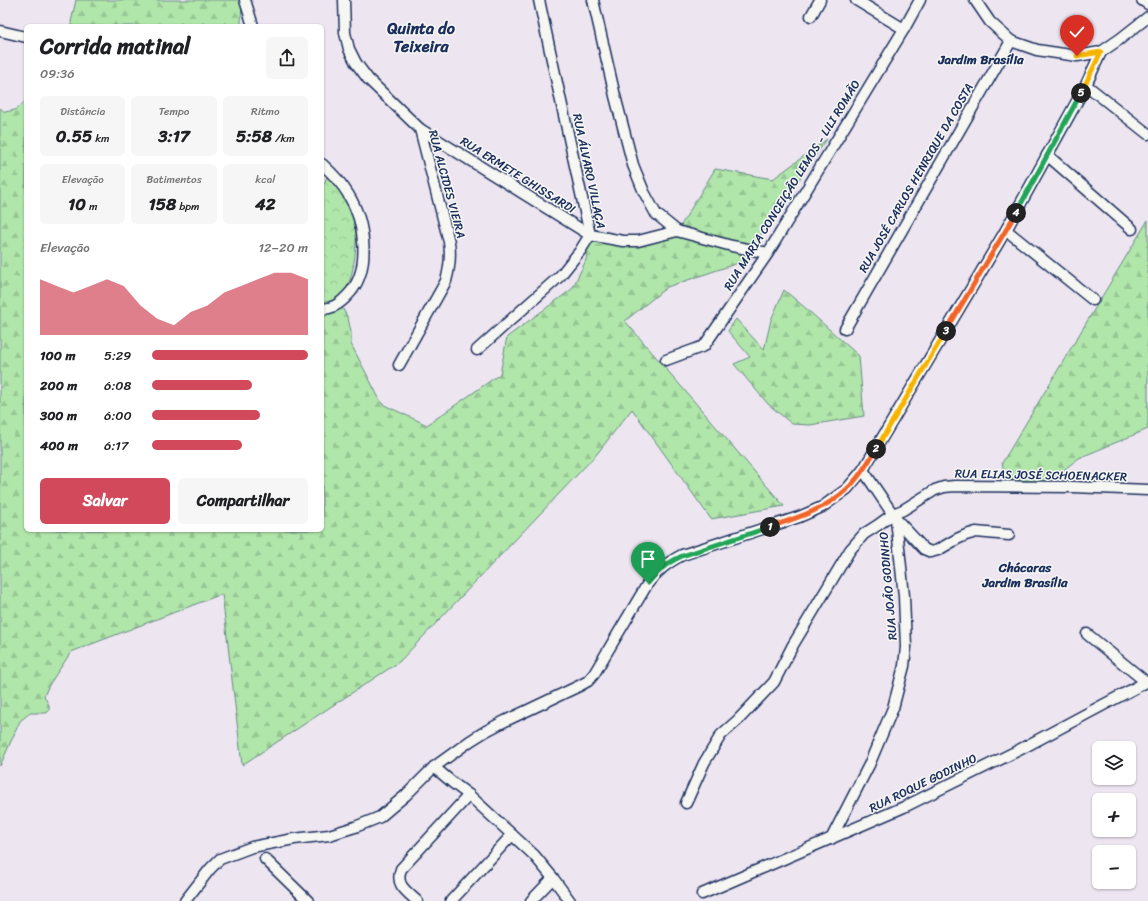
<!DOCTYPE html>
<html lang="pt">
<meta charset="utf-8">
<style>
:root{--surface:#fff;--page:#f6f6f6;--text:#202124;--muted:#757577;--accent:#d1495b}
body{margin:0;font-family:Sriracha,sans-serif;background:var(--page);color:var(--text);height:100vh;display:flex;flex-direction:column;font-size:15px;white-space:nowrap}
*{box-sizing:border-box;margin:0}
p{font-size:13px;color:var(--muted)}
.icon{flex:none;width:22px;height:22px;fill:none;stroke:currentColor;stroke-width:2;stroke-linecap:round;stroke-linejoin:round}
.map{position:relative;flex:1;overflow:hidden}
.drawer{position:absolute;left:24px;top:24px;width:300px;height:508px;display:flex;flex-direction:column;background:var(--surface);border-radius:6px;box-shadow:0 1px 3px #0004}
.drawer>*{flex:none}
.fabs{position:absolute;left:1092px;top:741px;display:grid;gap:8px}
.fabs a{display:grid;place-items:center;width:44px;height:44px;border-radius:6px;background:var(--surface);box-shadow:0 1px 3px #0004;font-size:20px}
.pin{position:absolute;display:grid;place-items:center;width:34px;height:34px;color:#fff;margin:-41px -17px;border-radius:50% 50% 50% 0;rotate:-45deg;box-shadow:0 0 4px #0007}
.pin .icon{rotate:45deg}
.km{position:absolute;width:20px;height:20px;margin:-10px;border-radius:50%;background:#222;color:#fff;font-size:11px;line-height:20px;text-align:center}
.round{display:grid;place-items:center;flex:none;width:42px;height:42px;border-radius:6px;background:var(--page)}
.overview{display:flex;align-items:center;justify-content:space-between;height:68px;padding:0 16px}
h1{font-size:22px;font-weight:700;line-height:30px}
.metrics{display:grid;grid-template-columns:repeat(3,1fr);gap:6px;height:68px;padding:4px 16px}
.metrics div{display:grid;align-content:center;border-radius:6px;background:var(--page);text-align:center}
.metrics b{font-size:17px;font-weight:700}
.metrics small{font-size:11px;font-weight:400}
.metrics p{font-size:11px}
.chart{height:112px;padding:8px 16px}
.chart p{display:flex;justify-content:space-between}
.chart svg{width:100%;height:72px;margin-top:4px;fill:var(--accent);opacity:.7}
.button{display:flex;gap:8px;margin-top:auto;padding:8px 16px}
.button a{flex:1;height:46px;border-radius:6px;background:var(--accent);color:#fff;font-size:16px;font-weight:700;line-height:46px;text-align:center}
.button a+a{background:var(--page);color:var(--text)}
ul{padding:0 16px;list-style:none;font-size:13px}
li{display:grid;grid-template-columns:64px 48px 1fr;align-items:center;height:30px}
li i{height:10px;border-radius:5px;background:var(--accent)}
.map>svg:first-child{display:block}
.forest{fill:url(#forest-firs);stroke:#668a84}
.park{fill:url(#park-crowns);stroke:#668a84}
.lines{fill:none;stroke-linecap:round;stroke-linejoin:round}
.street-casing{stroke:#1b2f5e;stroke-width:13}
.street{stroke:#f6f6f2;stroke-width:10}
.split-1-casing{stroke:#fff;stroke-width:8}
.split-2-casing{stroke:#fff;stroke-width:8}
.split-3-casing{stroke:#fff;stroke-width:8}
.split-4-casing{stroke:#fff;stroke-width:8}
.split-5-casing{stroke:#fff;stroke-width:8}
.split-6-casing{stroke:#fff;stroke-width:8}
.split-1{stroke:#22a559;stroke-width:5}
.split-2{stroke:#f0652b;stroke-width:5}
.split-3{stroke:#f5b400;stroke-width:5}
.split-4{stroke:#f0652b;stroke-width:5}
.split-5{stroke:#22a559;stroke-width:5}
.split-6{stroke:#f5b400;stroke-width:5}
.labels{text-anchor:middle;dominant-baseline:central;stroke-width:3;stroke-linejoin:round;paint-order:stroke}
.street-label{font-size:12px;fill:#1b2f5e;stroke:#f6f6f2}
.neighbourhood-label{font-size:13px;font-weight:bold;fill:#1b2f5e;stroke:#f6f6f2}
.district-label{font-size:16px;font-weight:bold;fill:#1b2f5e;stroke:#f6f6f2}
</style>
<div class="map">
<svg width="1148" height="901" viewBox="0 0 1148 901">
<defs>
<pattern id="forest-firs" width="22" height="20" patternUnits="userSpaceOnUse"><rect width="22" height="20" fill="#b0e6a9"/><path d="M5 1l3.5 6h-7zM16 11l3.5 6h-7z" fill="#97c694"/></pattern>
<pattern id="park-crowns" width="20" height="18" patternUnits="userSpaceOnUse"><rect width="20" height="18" fill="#b0e6a9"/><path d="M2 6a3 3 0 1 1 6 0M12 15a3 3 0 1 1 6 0" fill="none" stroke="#97c694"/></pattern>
</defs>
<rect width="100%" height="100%" fill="#ede5f0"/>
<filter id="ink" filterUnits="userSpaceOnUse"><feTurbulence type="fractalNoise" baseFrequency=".025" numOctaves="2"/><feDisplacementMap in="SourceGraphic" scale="8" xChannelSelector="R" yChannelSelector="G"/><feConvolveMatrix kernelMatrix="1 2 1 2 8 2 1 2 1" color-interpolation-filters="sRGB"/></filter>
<g filter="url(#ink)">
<g class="forest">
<polygon points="76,0 242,0 241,24 240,26 72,26 71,22"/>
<polygon points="26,101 26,530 322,530 322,296 331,296 341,306 348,318 351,332 351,344 382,404 427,425 500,374 507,337 572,289 586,260 591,228 639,240 678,230 715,169 773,179 827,139 760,236 750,259 667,287 625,321 784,506 711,519 632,409 596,455 399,662 242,765 222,594 71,652 49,685 44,696 49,705 49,711 46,713 30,713 20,721 0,766 0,108 5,112 15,110"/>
<polygon points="1148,220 1148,429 1079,458 1048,482 1006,479 1002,463"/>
<path d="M784 290C810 311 834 334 859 356L864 416 810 425 792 424 768 404 734 364 750 357 728 331 736 319 764 350 771 320Z"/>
</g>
<path class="park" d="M328 175C336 182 345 195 349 205 352 213 355 227 356 235 357 246 353 277 347 287 342 295 332 303 322 302V188Z"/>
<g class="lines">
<defs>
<g id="street">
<polyline points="245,0 253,26"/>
<path d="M344 0 345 33 349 49 356 63 368 79 420 129 449 242C451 256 450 267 446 281L399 365"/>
<polyline points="593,0 615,96 633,165 644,192 656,214 677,231"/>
<polyline points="856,0 904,29"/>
<polyline points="975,0 990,22 1011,41 1037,50 1077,56 1101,52 1120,39 1148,17"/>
<polyline points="1142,0 1148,4"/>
<polyline points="811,16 820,0"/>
<polyline points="0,31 26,37"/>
<polyline points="1086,85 1148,134"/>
<polyline points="420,129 590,235 623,241 638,241 677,231 732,246 768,253"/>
<polyline points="1047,155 1132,229"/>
<path d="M322 164C332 173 341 182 348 194 365 221 372 270 348 295 341 303 333 309 322 309"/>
<polyline points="1006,230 1093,300"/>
<polyline points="845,329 1011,41"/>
<polyline points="477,350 560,276 580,251 590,235 539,0"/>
<polyline points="666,360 704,346 768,253 904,29 920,0"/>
<polyline points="896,519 924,549 931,552 938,550 957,539 966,535 976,532 1009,535"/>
<polyline points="1087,634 1146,682"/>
<polyline points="434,767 453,783 469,795 534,855 553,878 570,901"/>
<polyline points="686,803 704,763 721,735 738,720 774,682 793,645 850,550 864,534 878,525 893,514 903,510 935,490 944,487 955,486 1073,487 1148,490"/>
<polyline points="831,839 869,765 893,708 904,666 906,647 904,596 896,519 863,470"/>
<polyline points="265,859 308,901"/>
<polyline points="702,894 904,807 1019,750 1148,681"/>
<path d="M185 901 210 869 220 859 252 847 294 839 329 835 355 827 380 817 406 795 434 767 470 741 486 731 505 721 579 686 588 681 594 674 648 583C658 570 667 563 682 555L799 517 822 507 847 489 863 470 1006 230 1086 85 1101 52"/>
<path d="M417 901C406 891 395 885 401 869L469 795"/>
<polyline points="451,901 512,835"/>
<polyline points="531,901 553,878"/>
</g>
</defs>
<use href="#street" class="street-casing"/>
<use href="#street" class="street"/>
</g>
</g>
<g class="lines" filter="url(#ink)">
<defs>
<path id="split-1" d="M648 583C658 570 667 563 682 556L770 527"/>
<path id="split-2" d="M770 527C797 518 826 509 847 489 859 478 868 463 876 449"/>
<polyline id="split-3" points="876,449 946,331"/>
<polyline id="split-4" points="946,331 1016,213"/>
<polyline id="split-5" points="1016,213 1081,93"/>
<polyline id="split-6" points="1077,56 1101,52 1081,93"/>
</defs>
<use href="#split-1" class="split-1-casing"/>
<use href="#split-2" class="split-2-casing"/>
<use href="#split-3" class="split-3-casing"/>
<use href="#split-4" class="split-4-casing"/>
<use href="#split-5" class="split-5-casing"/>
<use href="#split-6" class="split-6-casing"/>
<use href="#split-1" class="split-1"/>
<use href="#split-2" class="split-2"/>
<use href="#split-3" class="split-3"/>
<use href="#split-4" class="split-4"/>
<use href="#split-5" class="split-5"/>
<use href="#split-6" class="split-6"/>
</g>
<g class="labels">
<g class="street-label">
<text transform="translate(589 171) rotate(78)">RUA ÁLVARO VILLAÇA</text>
<text transform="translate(518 175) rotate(32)">RUA ERMETE GHISSARDI</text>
<text transform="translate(916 178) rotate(-60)">RUA JOSÉ CARLOS HENRIQUE DA COSTA</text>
<text transform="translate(447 184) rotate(75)">RUA ALCIDES VIEIRA</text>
<text transform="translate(792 185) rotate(-58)">RUA MARIA CONCEIÇÃO LEMOS - LILI ROMÃO</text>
<text transform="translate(1041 475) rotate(1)">RUA ELIAS JOSÉ SCHOENACKER</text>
<text transform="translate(888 586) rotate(-95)">RUA JOÃO GODINHO</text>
<text transform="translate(923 783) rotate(-26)">RUA ROQUE GODINHO</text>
</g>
<g class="neighbourhood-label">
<text x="981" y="59">Jardim Brasília</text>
<text x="1025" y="567">Chácaras<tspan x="1025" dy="15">Jardim Brasília</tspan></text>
</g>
<g class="district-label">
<text x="421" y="28">Quinta do<tspan x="421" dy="18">Teixeira</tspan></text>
</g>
</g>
</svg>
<div class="fabs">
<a><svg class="icon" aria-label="layers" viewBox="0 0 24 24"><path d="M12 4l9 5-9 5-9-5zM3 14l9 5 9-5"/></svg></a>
<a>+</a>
<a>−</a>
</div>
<div class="pin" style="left:648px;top:583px;background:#1e9e55"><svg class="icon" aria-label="arrive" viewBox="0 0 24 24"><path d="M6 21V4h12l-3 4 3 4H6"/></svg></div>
<div class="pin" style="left:1077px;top:56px;background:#d93025"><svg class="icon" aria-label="check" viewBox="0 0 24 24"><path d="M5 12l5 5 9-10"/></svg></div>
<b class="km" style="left:770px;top:527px">1</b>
<b class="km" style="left:876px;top:449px">2</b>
<b class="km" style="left:946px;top:331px">3</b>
<b class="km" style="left:1016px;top:213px">4</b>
<b class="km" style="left:1081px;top:93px">5</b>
<section class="drawer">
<div class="overview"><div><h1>Corrida matinal</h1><p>09:36</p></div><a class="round"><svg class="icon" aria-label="share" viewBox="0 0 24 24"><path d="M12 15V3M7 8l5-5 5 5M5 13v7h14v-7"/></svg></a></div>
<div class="metrics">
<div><p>Distância</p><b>0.55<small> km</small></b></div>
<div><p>Tempo</p><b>3:17</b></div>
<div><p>Ritmo</p><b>5:58<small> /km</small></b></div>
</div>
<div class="metrics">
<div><p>Elevação</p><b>10<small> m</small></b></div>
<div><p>Batimentos</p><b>158<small> bpm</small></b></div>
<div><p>kcal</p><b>42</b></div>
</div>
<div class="chart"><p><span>Elevação</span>12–20 m</p>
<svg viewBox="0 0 160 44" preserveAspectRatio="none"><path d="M0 44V10L10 14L20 18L30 14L40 10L50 14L60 26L70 34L80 38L90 30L100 26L110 18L120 14L130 10L140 6L150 6L160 10V44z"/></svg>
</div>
<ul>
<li><b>100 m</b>5:29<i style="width:100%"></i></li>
<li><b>200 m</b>6:08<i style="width:64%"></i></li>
<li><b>300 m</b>6:00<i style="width:69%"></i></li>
<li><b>400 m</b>6:17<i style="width:58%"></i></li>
</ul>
<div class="button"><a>Salvar</a><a>Compartilhar</a></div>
</section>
</div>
